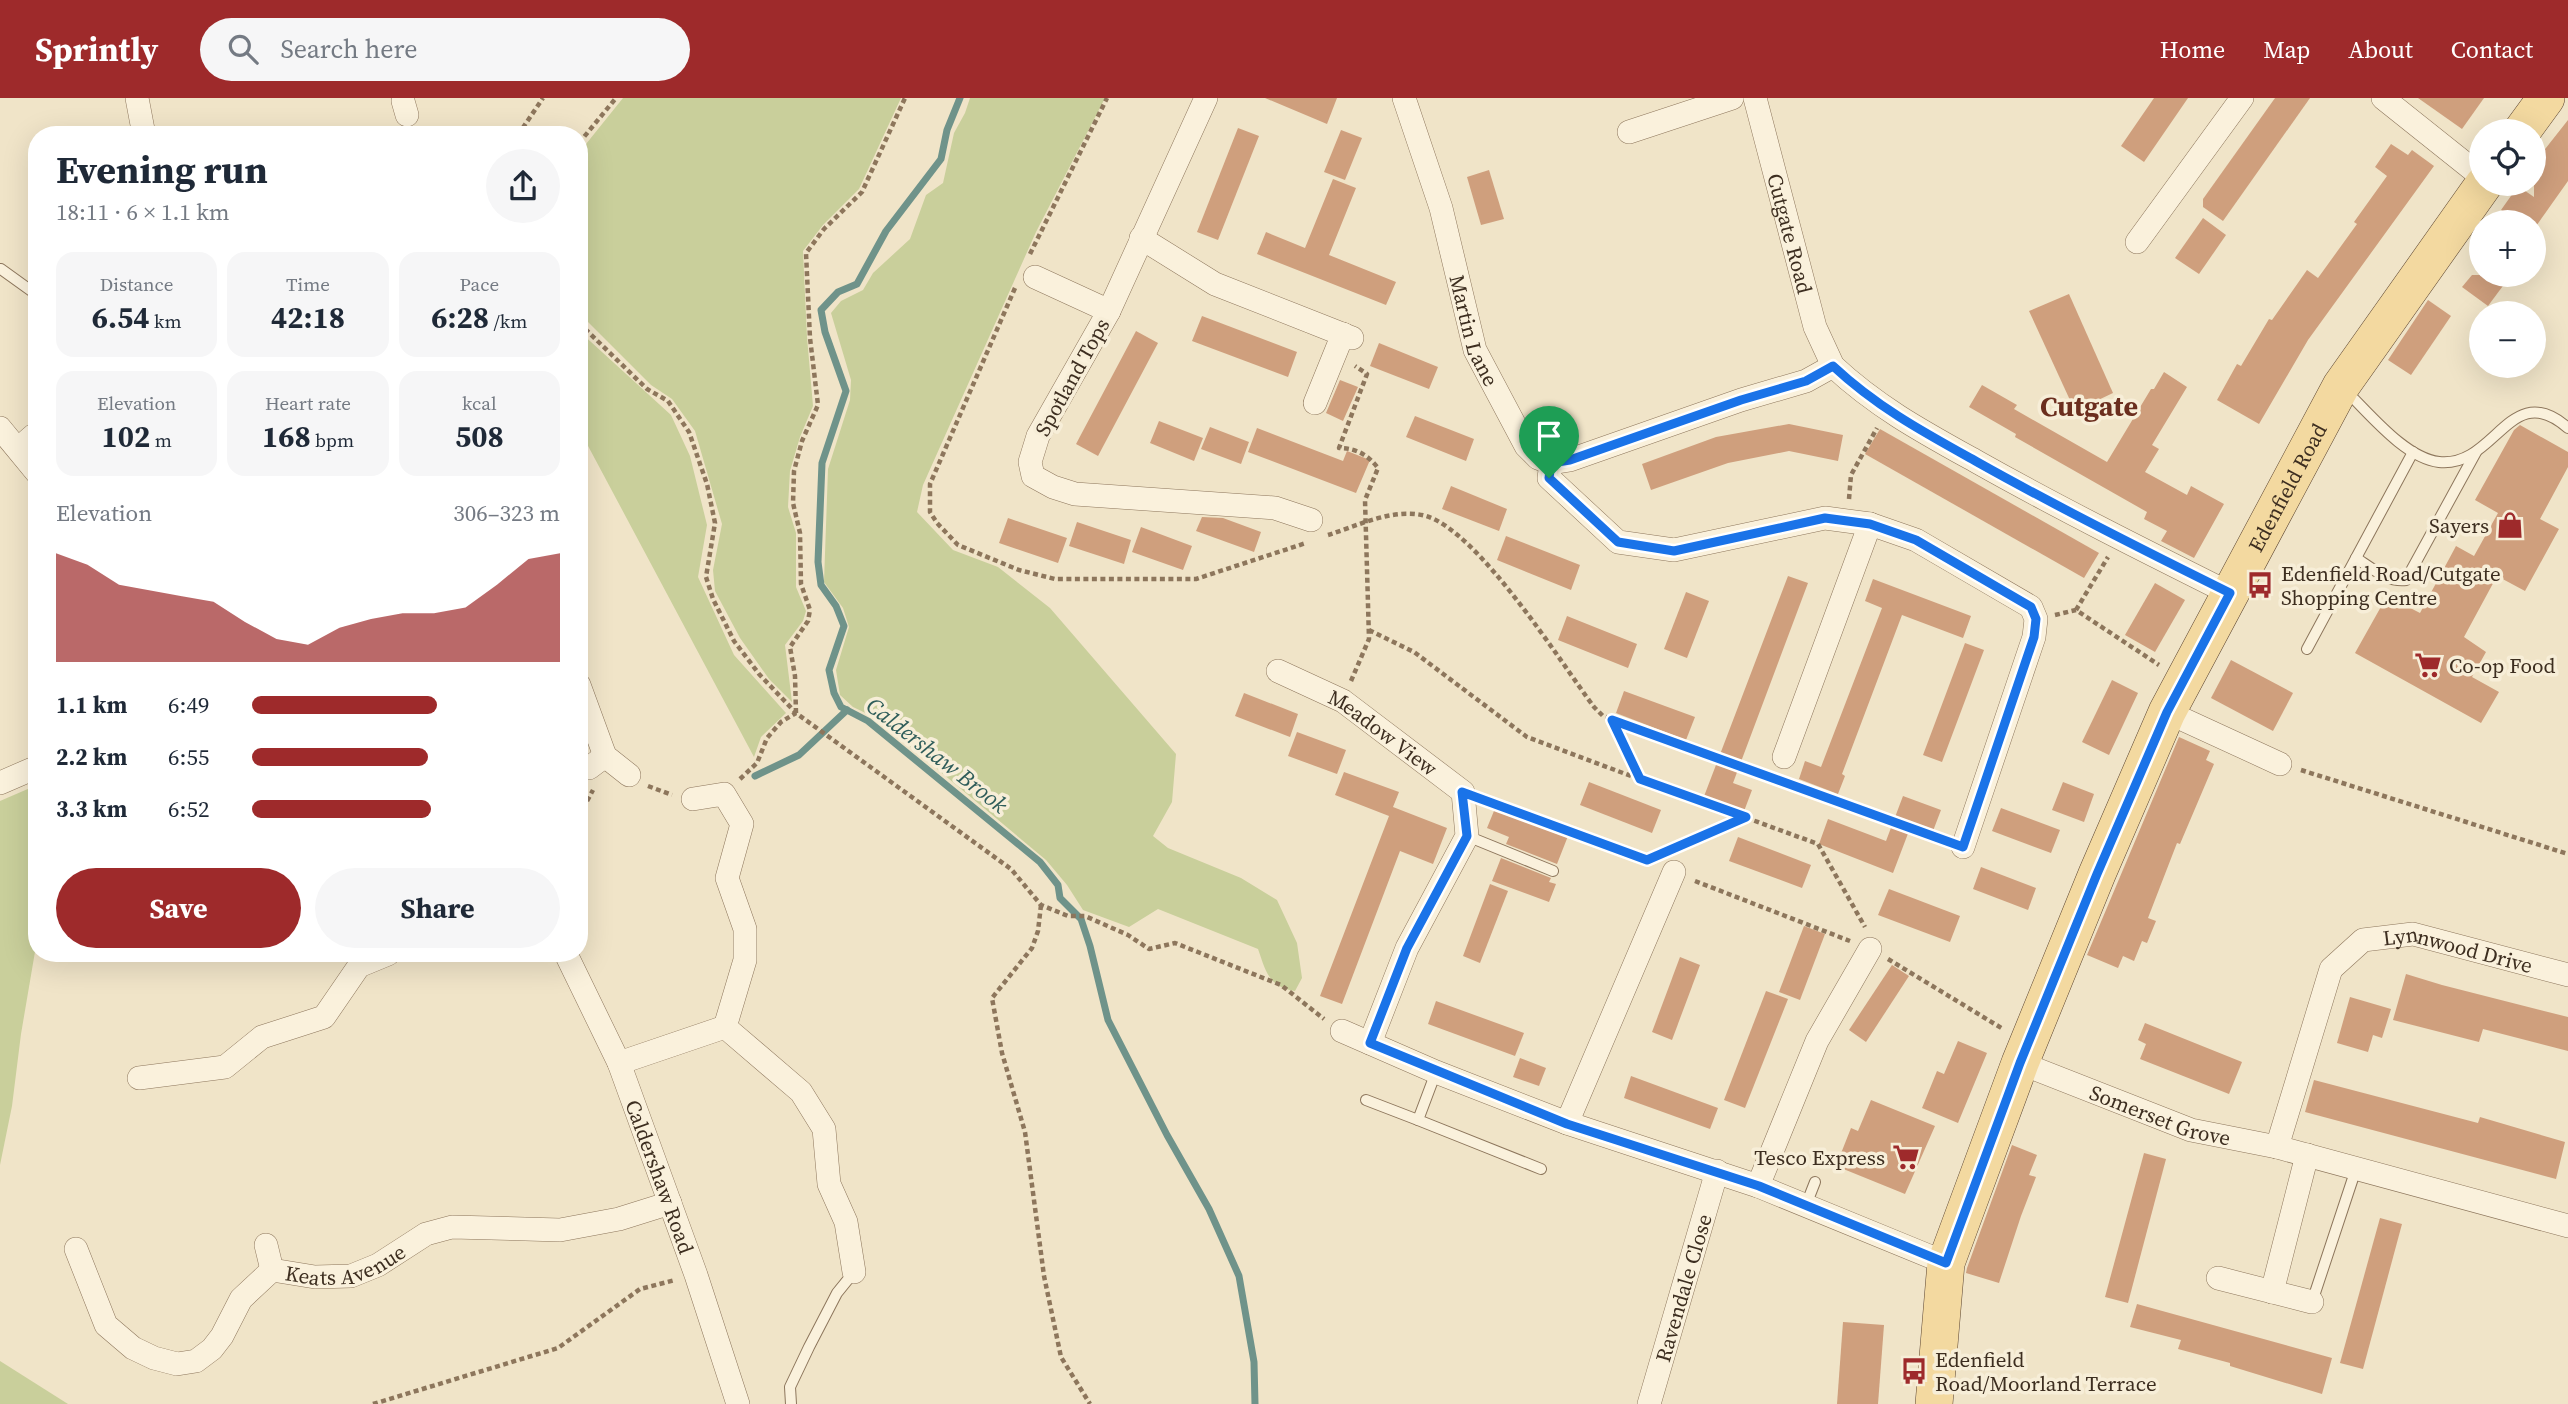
<!DOCTYPE html>
<meta charset="utf-8">
<style>
:root{--surface:#fff;--page:#f6f6f7;--text:#1f2937;--muted:#747a83;--accent:#9e2a2b}
body{margin:0;font-family:"Source Serif 4",serif;background:var(--page);color:var(--text);height:100vh;display:flex;flex-direction:column;font-size:26px;white-space:nowrap}
*{box-sizing:border-box;margin:0}
p{font-size:23px;color:var(--muted)}
.icon{flex:none;width:38px;height:38px;fill:none;stroke:currentColor;stroke-width:2;stroke-linecap:round;stroke-linejoin:round}
.map{position:relative;flex:1;overflow:hidden}
.panel{position:absolute;left:28px;top:28px;width:560px;height:836px;display:flex;flex-direction:column;background:var(--surface);border-radius:28px;box-shadow:0 7px 28px #0002}
.panel>*{flex:none}
.buttons{position:absolute;left:2469px;top:21px;display:grid;gap:14px}
.buttons a{display:grid;place-items:center;width:77px;height:77px;border-radius:50%;background:var(--surface);box-shadow:0 7px 28px #0002;font-size:35px}
.pin{position:absolute;display:grid;place-items:center;width:60px;height:60px;color:#fff;margin:-72px -30px;border-radius:50% 50% 50% 0;rotate:-45deg;box-shadow:0 0 7px #0007}
.pin .icon{rotate:45deg}
.round{display:grid;place-items:center;flex:none;width:74px;height:74px;border-radius:37px;background:var(--page)}
.overview{display:flex;align-items:center;justify-content:space-between;height:119px;padding:0 28px}
h1{font-size:38px;font-weight:700;line-height:52px}
.metrics{display:grid;grid-template-columns:repeat(3,1fr);gap:10px;height:119px;padding:7px 28px}
.metrics div{display:grid;align-content:center;border-radius:18px;background:var(--page);text-align:center}
.metrics b{font-size:30px;font-weight:700}
.metrics small{font-size:19px;font-weight:400}
.metrics p{font-size:19px}
.chart{height:196px;padding:14px 28px}
.chart p{display:flex;justify-content:space-between}
.chart svg{width:100%;height:126px;margin-top:7px;fill:var(--accent);opacity:.7}
.cta{display:flex;gap:14px;margin-top:auto;padding:14px 28px}
.cta a{flex:1;height:80px;border-radius:42px;background:var(--accent);color:#fff;font-size:28px;font-weight:700;line-height:80px;text-align:center}
.cta a+a{background:var(--page);color:var(--text)}
ul{padding:0 28px;list-style:none;font-size:23px}
li{display:grid;grid-template-columns:112px 84px 1fr;align-items:center;height:52px}
li i{height:18px;border-radius:9px;background:var(--accent)}
header{display:flex;align-items:center;gap:42px;box-sizing:border-box;height:98px;padding:0 35px;background:var(--accent);color:#fff}
header strong{font-size:33px}
nav{display:flex;gap:38px;margin-inline-start:auto;font-size:24px}
.search{width:490px;height:63px;background:var(--page);display:flex;align-items:center;gap:18px;box-sizing:border-box;padding:0 24px;border-radius:38px;color:var(--muted);font-size:26px}
.map>svg:first-child{display:block}
.green{fill:#c9cf9b}
.lines{fill:none;stroke-linecap:round;stroke-linejoin:round}
.stream{stroke:#6f938a;stroke-width:7}
.building{fill:#cf9f7d}
.lane-casing{stroke:#8d765c;stroke-width:12}
.street-casing{stroke:#8d765c;stroke-width:24}
.primary-casing{stroke:#5b4430;stroke-width:38}
.path{stroke:#8d765c;stroke-width:4.5;stroke-dasharray:5 3.5;stroke-linecap:butt}
.lane{stroke:#faf1dc;stroke-width:10}
.street{stroke:#faf1dc;stroke-width:23}
.primary{stroke:#f3d9a0;stroke-width:37}
.route-casing{stroke:#fff;stroke-width:14}
.route{stroke:#1a73e8;stroke-width:9}
.labels{text-anchor:middle;dominant-baseline:central;stroke-width:7;stroke-linejoin:round;paint-order:stroke}
.street-label{font-size:21px;fill:#3d2e20;stroke:#f7eed8}
.poi-label{font-size:21px;fill:#3d2e20;stroke:#f7eed8;text-anchor:start}
.water-label{font-size:23px;font-style:italic;fill:#2f5d5a;stroke:#f7eed8}
.district-label{font-size:28px;font-weight:bold;fill:#6b2e1e;stroke:#f7eed8}
</style>
<header>
<strong>Sprintly</strong>
<div class="search"><svg class="icon" aria-label="search" viewBox="0 0 24 24"><circle cx="10" cy="10" r="6"/><path d="M15 15l6 6"/></svg>Search here</div>
<nav><a>Home</a><a>Map</a><a>About</a><a>Contact</a></nav>
</header>
<div class="map">
<svg width="2568" height="1306" viewBox="0 0 2568 1306">
<rect width="100%" height="100%" fill="#f0e4c8"/>
<g class="green">
<polygon points="623,0 901,0 859,91 823,127 803,153 807,239 813,308 800,339 790,373 788,409 796,435 796,489 806,513 803,523 785,547 792,604 769,581 740,540 715,493 713,472 722,426 695,333 672,301 651,287 579,215 579,57 582,51"/>
<path d="M970 0H1105L1036 134 923 387 917 414 953 452 998 469 1050 510 1176 656 1172 704 1153 738 1168 750 1241 780 1277 802 1297 845 1302 880 1295 893C1269 889 1266 874 1258 851L1158 811 1129 829 1083 812 1067 787 1046 762 876 620 853 609 840 597 836 572 849 529 843 510 824 484 828 371 850 302 851 282 831 215 841 203 863 192 873 175 910 141 926 97 943 85 954 35 965 15Z"/>
<polygon points="579,233 671,317 690,358 707,427 698,479 734,557 786,615 761,639 754,659 579,331"/>
<polygon points="37,687 37,842 21,936 12,1008 0,1067 0,703"/>
<polygon points="0,1263 68,1306 0,1306"/>
</g>
<g class="lines">
<g class="stream">
<polyline points="960,0 947,32 941,61 886,133 857,186 838,194 821,212 825,234 846,293 822,365 818,464 821,487 836,508 844,528 829,572 834,595 841,609 868,623 1040,764 1058,787 1060,800 1081,821 1090,848 1108,922 1167,1037 1209,1111 1239,1178 1254,1264 1255,1306"/>
<polyline points="755,678 799,657 847,612"/>
</g>
</g>
<g class="building">
<polygon points="1265,0 1337,0 1327,26"/>
<polygon points="2154,0 2188,0 2144,64 2121,48"/>
<polygon points="2275,0 2310,0 2223,123 2203,109 2203,101"/>
<polygon points="2418,0 2484,0 2462,31"/>
<polygon points="2568,22 2568,83 2534,131 2534,124 2500,124 2506,115 2501,112 2518,88 2534,99 2534,65"/>
<polygon points="1238,30 1259,38 1218,142 1197,134"/>
<polygon points="1341,32 1362,40 1345,82 1324,74"/>
<polygon points="2391,46 2408,57 2412,52 2434,68 2308,242 2259,326 2217,302 2237,266 2241,268 2269,221 2272,222 2307,172 2318,180 2357,126 2354,124 2387,78 2375,69"/>
<polygon points="1489,72 1504,121 1481,127 1467,79"/>
<polygon points="1333,81 1356,90 1329,157 1396,184 1386,207 1257,156 1266,134 1305,150"/>
<polygon points="2203,120 2226,137 2199,176 2175,160"/>
<polygon points="2472,177 2511,177 2488,208 2462,189"/>
<polygon points="2069,196 2113,295 2075,313 2029,213"/>
<polygon points="2428,202 2451,218 2411,277 2388,262"/>
<polygon points="1202,218 1297,254 1288,279 1192,243"/>
<polygon points="1136,233 1158,245 1098,358 1076,346"/>
<polygon points="1379,245 1438,269 1429,291 1370,268"/>
<polygon points="2164,274 2187,289 2152,347 2159,351 2145,374 2187,397 2191,388 2224,406 2194,460 2161,443 2167,433 2144,421 2147,414 2015,339 2016,336 1969,309 1982,287 2017,307 2014,311 2107,364 2151,291 2154,291"/>
<polygon points="1340,282 1358,289 1343,323 1326,315"/>
<polygon points="1415,318 1474,341 1466,363 1406,339"/>
<polygon points="1159,323 1203,340 1194,363 1150,345"/>
<polygon points="1789,326 1843,337 1838,363 1789,353 1728,365 1651,392 1642,366 1716,339"/>
<polygon points="2520,327 2568,354 2568,369 2540,421 2559,431 2525,493 2497,478 2464,539 2486,554 2472,579 2499,594 2481,625 2355,555 2387,498 2420,515 2456,448 2474,458 2498,415 2475,402 2514,332"/>
<polygon points="1210,329 1249,344 1241,366 1201,351"/>
<polygon points="1257,330 1343,363 1347,353 1370,362 1356,395 1248,354"/>
<polygon points="1880,331 2099,455 2084,480 1865,356"/>
<polygon points="1451,388 1507,411 1499,433 1442,411"/>
<polygon points="1202,419 1223,420 1261,434 1254,454 1196,433"/>
<polygon points="1008,420 1067,440 1058,465 999,445"/>
<polygon points="1077,424 1131,442 1124,466 1069,448"/>
<polygon points="1141,429 1192,448 1183,472 1132,454"/>
<polygon points="1506,438 1580,467 1571,492 1497,462"/>
<polygon points="1788,478 1808,485 1733,685 1752,692 1743,716 1703,701"/>
<polygon points="1873,481 1971,518 1963,540 1902,517 1842,676 1845,678 1838,696 1799,681 1805,663 1821,669 1882,510 1865,503"/>
<polygon points="2155,485 2185,502 2155,554 2125,537"/>
<polygon points="1686,494 1709,503 1687,560 1664,551"/>
<polygon points="1567,518 1637,546 1628,570 1558,542"/>
<polygon points="1965,545 1984,552 1942,664 1923,657"/>
<polygon points="2231,562 2293,595 2273,633 2211,600"/>
<polygon points="2112,582 2138,595 2109,657 2082,644"/>
<polygon points="1624,593 1695,619 1686,642 1616,615"/>
<polygon points="1244,595 1298,616 1290,639 1235,618"/>
<polygon points="1297,634 1346,652 1337,676 1288,658"/>
<polygon points="2179,639 2210,653 2206,662 2214,666 2180,746 2177,745 2148,820 2156,823 2147,845 2142,843 2134,863 2123,858 2118,870 2087,857"/>
<polygon points="1344,674 1399,694 1393,709 1447,730 1433,766 1400,753 1342,906 1320,898 1389,718 1335,697"/>
<polygon points="1589,684 1661,712 1652,735 1580,707"/>
<polygon points="2063,684 2094,696 2084,724 2052,712"/>
<polygon points="1903,698 1941,712 1933,733 1912,725 1893,775 1819,746 1828,721 1886,743"/>
<polygon points="1496,708 1568,738 1557,766 1506,746 1509,739 1487,730"/>
<polygon points="2001,710 2060,732 2051,755 1992,733"/>
<polygon points="1738,739 1811,767 1802,790 1729,763"/>
<polygon points="1501,760 1551,780 1549,784 1556,786 1549,804 1492,783"/>
<polygon points="1981,769 2036,790 2028,812 1973,791"/>
<polygon points="1490,786 1508,793 1480,865 1463,858"/>
<polygon points="1889,791 1960,818 1950,844 1878,817"/>
<polygon points="1804,828 1825,836 1800,902 1779,894"/>
<polygon points="1680,859 1700,867 1672,942 1652,934"/>
<polygon points="1892,867 1909,878 1866,944 1849,932"/>
<polygon points="2406,876 2442,887 2568,919 2568,953 2483,931 2479,944 2393,922"/>
<polygon points="1766,893 1788,901 1745,1010 1724,1002"/>
<polygon points="2350,899 2391,911 2382,940 2373,937 2368,954 2337,945"/>
<polygon points="1436,903 1524,935 1515,958 1428,926"/>
<polygon points="2145,925 2242,964 2229,996 2140,961 2146,946 2138,942"/>
<polygon points="1958,943 1987,955 1958,1025 1922,1010 1937,973 1944,976"/>
<polygon points="1520,960 1546,970 1539,988 1513,979"/>
<polygon points="1631,978 1718,1010 1710,1031 1624,1000"/>
<polygon points="2314,982 2478,1025 2480,1019 2565,1044 2556,1081 2305,1014"/>
<polygon points="1871,1002 1935,1028 1905,1096 1836,1068 1851,1030 1858,1033"/>
<polygon points="2012,1047 2037,1057 2029,1077 2036,1079 2021,1118 1999,1185 1966,1175 1967,1170"/>
<polygon points="2144,1055 2166,1061 2128,1205 2105,1199"/>
<polygon points="2380,1120 2402,1126 2363,1271 2340,1265"/>
<polygon points="2137,1206 2332,1260 2322,1296 2230,1268 2230,1265 2178,1251 2181,1242 2130,1229"/>
<polygon points="1843,1224 1884,1227 1878,1306 1837,1306"/>
</g>
<g class="lines">
<defs>
<g id="lane">
<polyline points="1,171 37,197"/>
<path d="M2346 293C2370 316 2405 360 2439 364 2496 370 2510 279 2568 330"/>
<path d="M2356 460C2370 469 2389 485 2406 482L2476 354"/>
<polyline points="2307,551 2413,354"/>
<polyline points="1467,738 1553,773"/>
<polyline points="1436,974 1418,1022 1541,1071"/>
<polyline points="1366,1002 1418,1022"/>
<polyline points="1806,1107 1815,1084"/>
<polyline points="2312,1204 2356,1071"/>
<polyline points="791,1306 790,1289 809,1249 837,1195 854,1174"/>
</g>
<g id="street">
<polyline points="137,0 144,37"/>
<polyline points="1206,0 1109,213 1038,338 1030,364 1033,378 1053,389 1075,396 1275,410 1311,422"/>
<path id="s1" d="M1404 0 1441 110 1475 252 1526 348 1538 360 1551 365 1549 380 1618 444 1674 452 1825 420 1870 426 1916 442 2031 509 2036 521 2034 539 1963 749"/>
<path id="s2" d="M1755 0 1815 229 1833 268"/>
<polyline points="2383,0 2482,79"/>
<polyline points="403,3 407,17"/>
<polyline points="1629,34 1732,0"/>
<polyline points="1141,140 1215,186 1352,240"/>
<polyline points="2137,144 2242,0"/>
<polyline points="1035,179 1109,213"/>
<polyline points="1315,305 1343,236"/>
<polyline points="0,330 37,375"/>
<polyline points="18,351 34,337"/>
<path d="M1551 365 1570 362 1741 302 1806 283 1833 268C1878 310 1925 335 1979 365 2061 411 2145 453 2229 495"/>
<path id="s3" d="M1278 573 1343 603 1463 694 1467 738 1407 850 1370 945"/>
<polyline points="579,587 605,658"/>
<polyline points="2167,614 2280,666"/>
<polyline points="1784,659 1870,426"/>
<polyline points="589,670 605,658 629,677"/>
<polyline points="0,685 37,669"/>
<polyline points="693,701 724,696 742,726 727,780 745,831 745,862 725,929"/>
<path id="s4" d="M566 856 619 965 696 1177 738 1306"/>
<polyline points="1342,933 1436,974 1567,1025 1758,1088 1946,1165"/>
<polyline points="619,965 725,929 801,994 824,1031 829,1086 846,1124 854,1174"/>
<path id="s5" d="M2020 965 2191 1032 2277 1049 2568 1128"/>
<polyline points="139,980 225,969 262,939 324,919 359,868 388,856"/>
<polyline points="1567,1025 1674,774"/>
<path id="s6" d="M2277 1049 2331 871 2363 842 2413 836 2568 877"/>
<polyline points="1758,1088 1817,943 1870,851"/>
<polyline points="266,1147 272,1172"/>
<path id="s7" d="M76 1151 106 1227 133 1250 154 1260 177 1266 196 1263 212 1251 222 1238 241 1201 272 1172 315 1179 351 1178 378 1167 426 1136 452 1129 560 1132 619 1121 670 1105"/>
<polyline points="2218,1180 2312,1204"/>
<polyline points="2272,1194 2307,1057"/>
<path id="s8" d="M1649 1306 1717 1073"/>
</g>
<g id="primary">
<polyline points="2522,33 2546,0"/>
<path id="s9" d="M1934 1306 1946 1165 2020 965 2097 776 2167 614 2341 288 2484 86"/>
</g>
</defs>
<use href="#lane" class="lane-casing"/>
<use href="#street" class="street-casing"/>
<use href="#primary" class="primary-casing"/>
<g class="path">
<polyline points="518,37 543,0"/>
<polyline points="579,45 616,0"/>
<polyline points="1030,156 1107,0"/>
<polyline points="1015,190 930,386 930,414 937,425 958,447 1019,472 1055,481 1196,481 1306,445"/>
<polyline points="579,225 647,291 668,303 689,334 707,386 715,425 706,479 713,501 734,543 759,576 796,615"/>
<polyline points="1849,401 1851,377 1877,330"/>
<path d="M1328 437C1357 428 1394 409 1426 418 1479 434 1559 562 1594 609L1603 618 1772 680"/>
<polyline points="2076,512 2108,459"/>
<polyline points="2055,517 2076,512 2159,567"/>
<polyline points="1369,532 1414,554 1527,639 1639,681"/>
<path d="M1351 583 1369 541 1365 402 1378 370C1368 357 1356 350 1339 350L1367 276 1355 268"/>
<polyline points="796,615 795,578 790,549 808,523 810,512 801,486 800,435 793,405 794,373 802,343 818,307 810,240 806,155 824,131 862,94 905,0"/>
<polyline points="1612,622 1640,681 1818,746 1865,829"/>
<polyline points="2301,672 2568,756"/>
<polyline points="740,681 757,665 767,640 781,624 796,615 1011,771 1041,807 1068,818 1085,818 1128,837 1149,851 1175,845 1281,887 1324,921"/>
<polyline points="1780,683 1943,741"/>
<polyline points="648,688 672,697"/>
<polyline points="1486,702 1647,762 1655,759"/>
<polyline points="579,718 593,692"/>
<polyline points="1676,750 1745,720"/>
<polyline points="1695,783 1850,843"/>
<polyline points="1041,807 1038,833 1032,850 992,900 1002,955 1025,1034 1044,1178 1061,1259 1090,1306"/>
<polyline points="1888,861 2003,931"/>
<polyline points="373,1306 558,1250 640,1191 675,1182"/>
</g>
<use href="#lane" class="lane"/>
<use href="#street" class="street"/>
<use href="#primary" class="primary"/>
</g>
<g class="lines">
<defs>
<path id="route" d="M1833 268C1878 310 1925 335 1979 365 2061 411 2145 453 2230 495L2167 614 2097 776 2020 965 1946 1165 1759 1088 1567 1026 1370 945 1407 850 1467 738 1462 694 1647 762 1746 719 1640 681 1612 622 1963 749 2034 539 2036 521 2031 509 1916 442 1870 426 1825 420 1674 453 1618 444 1549 380 1551 365 1570 362 1741 302 1806 283Z"/>
</defs>
<use href="#route" class="route-casing"/>
<use href="#route" class="route"/>
</g>
<defs>
<symbol id="shop-bare" viewBox="-9 -9 18 18"><path d="M-5-2.5h2.3a2.7 3.5 0 0 1 5.4 0H5L5.5 6h-11ZM-1.5-2.5h3a1.5 2.3 0 0 0-3 0Z" fill="#9e2a2b" stroke="#f7eed8" stroke-width="2.5" paint-order="stroke"/></symbol>
<symbol id="bus-bare" viewBox="-9 -9 18 18"><path d="M-5-6H5V4H4V6H2V4H-2V6H-4V4H-5ZM-3.5-4V0h7V-4ZM-3.5 1.2v1.5H-2V1.2ZM2 1.2v1.5H3.5V1.2Z" fill="#9e2a2b" stroke="#f7eed8" stroke-width="2.5" paint-order="stroke"/></symbol>
<symbol id="supermarket-bare" viewBox="-9 -9 18 18"><path d="M-6-5.5h2.5l.6 2H6L4.5 2H-2.5L-4.4-4H-6ZM-1.5 3.2a1.3 1.3 0 1 0 .1 0ZM3 3.2a1.3 1.3 0 1 0 .1 0Z" fill="#9e2a2b" stroke="#f7eed8" stroke-width="2.5" paint-order="stroke"/></symbol>
</defs>
<g fill-rule="evenodd">
<use href="#shop-bare" x="2491" y="408" width="38" height="38"/>
<use href="#bus-bare" x="2241" y="468" width="38" height="38"/>
<use href="#supermarket-bare" x="2409" y="548" width="38" height="38"/>
<use href="#supermarket-bare" x="1887" y="1040" width="38" height="38"/>
<use href="#bus-bare" x="1895" y="1254" width="38" height="38"/>
</g>
<g class="labels">
<g class="street-label">
<text stroke="none"><textPath href="#s2" startOffset="140">Cutgate Road</textPath></text>
<text stroke="none"><textPath href="#s1" startOffset="243">Martin Lane</textPath></text>
<text transform="translate(1072 279) rotate(-61)">Spotland Tops</text>
<text stroke="none"><textPath href="#s9" startOffset="990">Edenfield Road</textPath></text>
<text stroke="none"><textPath href="#s3" startOffset="122">Meadow View</textPath></text>
<text stroke="none"><textPath href="#s6" startOffset="326">Lynnwood Drive</textPath></text>
<text stroke="none"><textPath href="#s5" startOffset="150">Somerset Grove</textPath></text>
<text stroke="none"><textPath href="#s4" startOffset="242">Caldershaw Road</textPath></text>
<text stroke="none"><textPath href="#s7" startOffset="380">Keats Avenue</textPath></text>
<text stroke="none"><textPath href="#s8" startOffset="121">Ravendale Close</textPath></text>
</g>
<g class="poi-label">
<text x="2489" y="427" text-anchor="end">Sayers</text>
<text x="2281" y="475">Edenfield Road/Cutgate<tspan x="2281" dy="24">Shopping Centre</tspan></text>
<text x="2449" y="567">Co-op Food</text>
<text x="1885" y="1059" text-anchor="end">Tesco Express</text>
<text x="1935" y="1261">Edenfield<tspan x="1935" dy="24">Road/Moorland Terrace</tspan></text>
</g>
<g class="water-label">
<text transform="translate(937 657) rotate(38)">Caldershaw Brook</text>
</g>
<g class="district-label">
<text x="2089" y="308">Cutgate</text>
</g>
</g>
</svg>
<div class="buttons">
<a><svg class="icon" aria-label="locate" viewBox="0 0 24 24"><circle cx="12" cy="12" r="6"/><path d="M12 2v4M12 18v4M2 12h4M18 12h4"/></svg></a>
<a>+</a>
<a>−</a>
</div>
<div class="pin" style="left:1549px;top:380px;background:#1e9e55"><svg class="icon" aria-label="arrive" viewBox="0 0 24 24"><path d="M6 21V4h12l-3 4 3 4H6"/></svg></div>
<section class="panel">
<div class="overview"><div><h1>Evening run</h1><p>18:11 · 6 × 1.1 km</p></div><a class="round"><svg class="icon" aria-label="share" viewBox="0 0 24 24"><path d="M12 15V3M7 8l5-5 5 5M5 13v7h14v-7"/></svg></a></div>
<div class="metrics">
<div><p>Distance</p><b>6.54<small> km</small></b></div>
<div><p>Time</p><b>42:18</b></div>
<div><p>Pace</p><b>6:28<small> /km</small></b></div>
</div>
<div class="metrics">
<div><p>Elevation</p><b>102<small> m</small></b></div>
<div><p>Heart rate</p><b>168<small> bpm</small></b></div>
<div><p>kcal</p><b>508</b></div>
</div>
<div class="chart"><p><span>Elevation</span>306–323 m</p>
<svg viewBox="0 0 160 44" preserveAspectRatio="none"><path d="M0 44V6L10 10L20 17L30 19L40 21L50 23L60 30L70 36L80 38L90 32L100 29L110 27L120 27L130 25L140 17L150 8L160 6V44z"/></svg>
</div>
<ul>
<li><b>1.1 km</b>6:49<i style="width:60%"></i></li>
<li><b>2.2 km</b>6:55<i style="width:57%"></i></li>
<li><b>3.3 km</b>6:52<i style="width:58%"></i></li>
</ul>
<div class="cta"><a>Save</a><a>Share</a></div>
</section>
</div>
